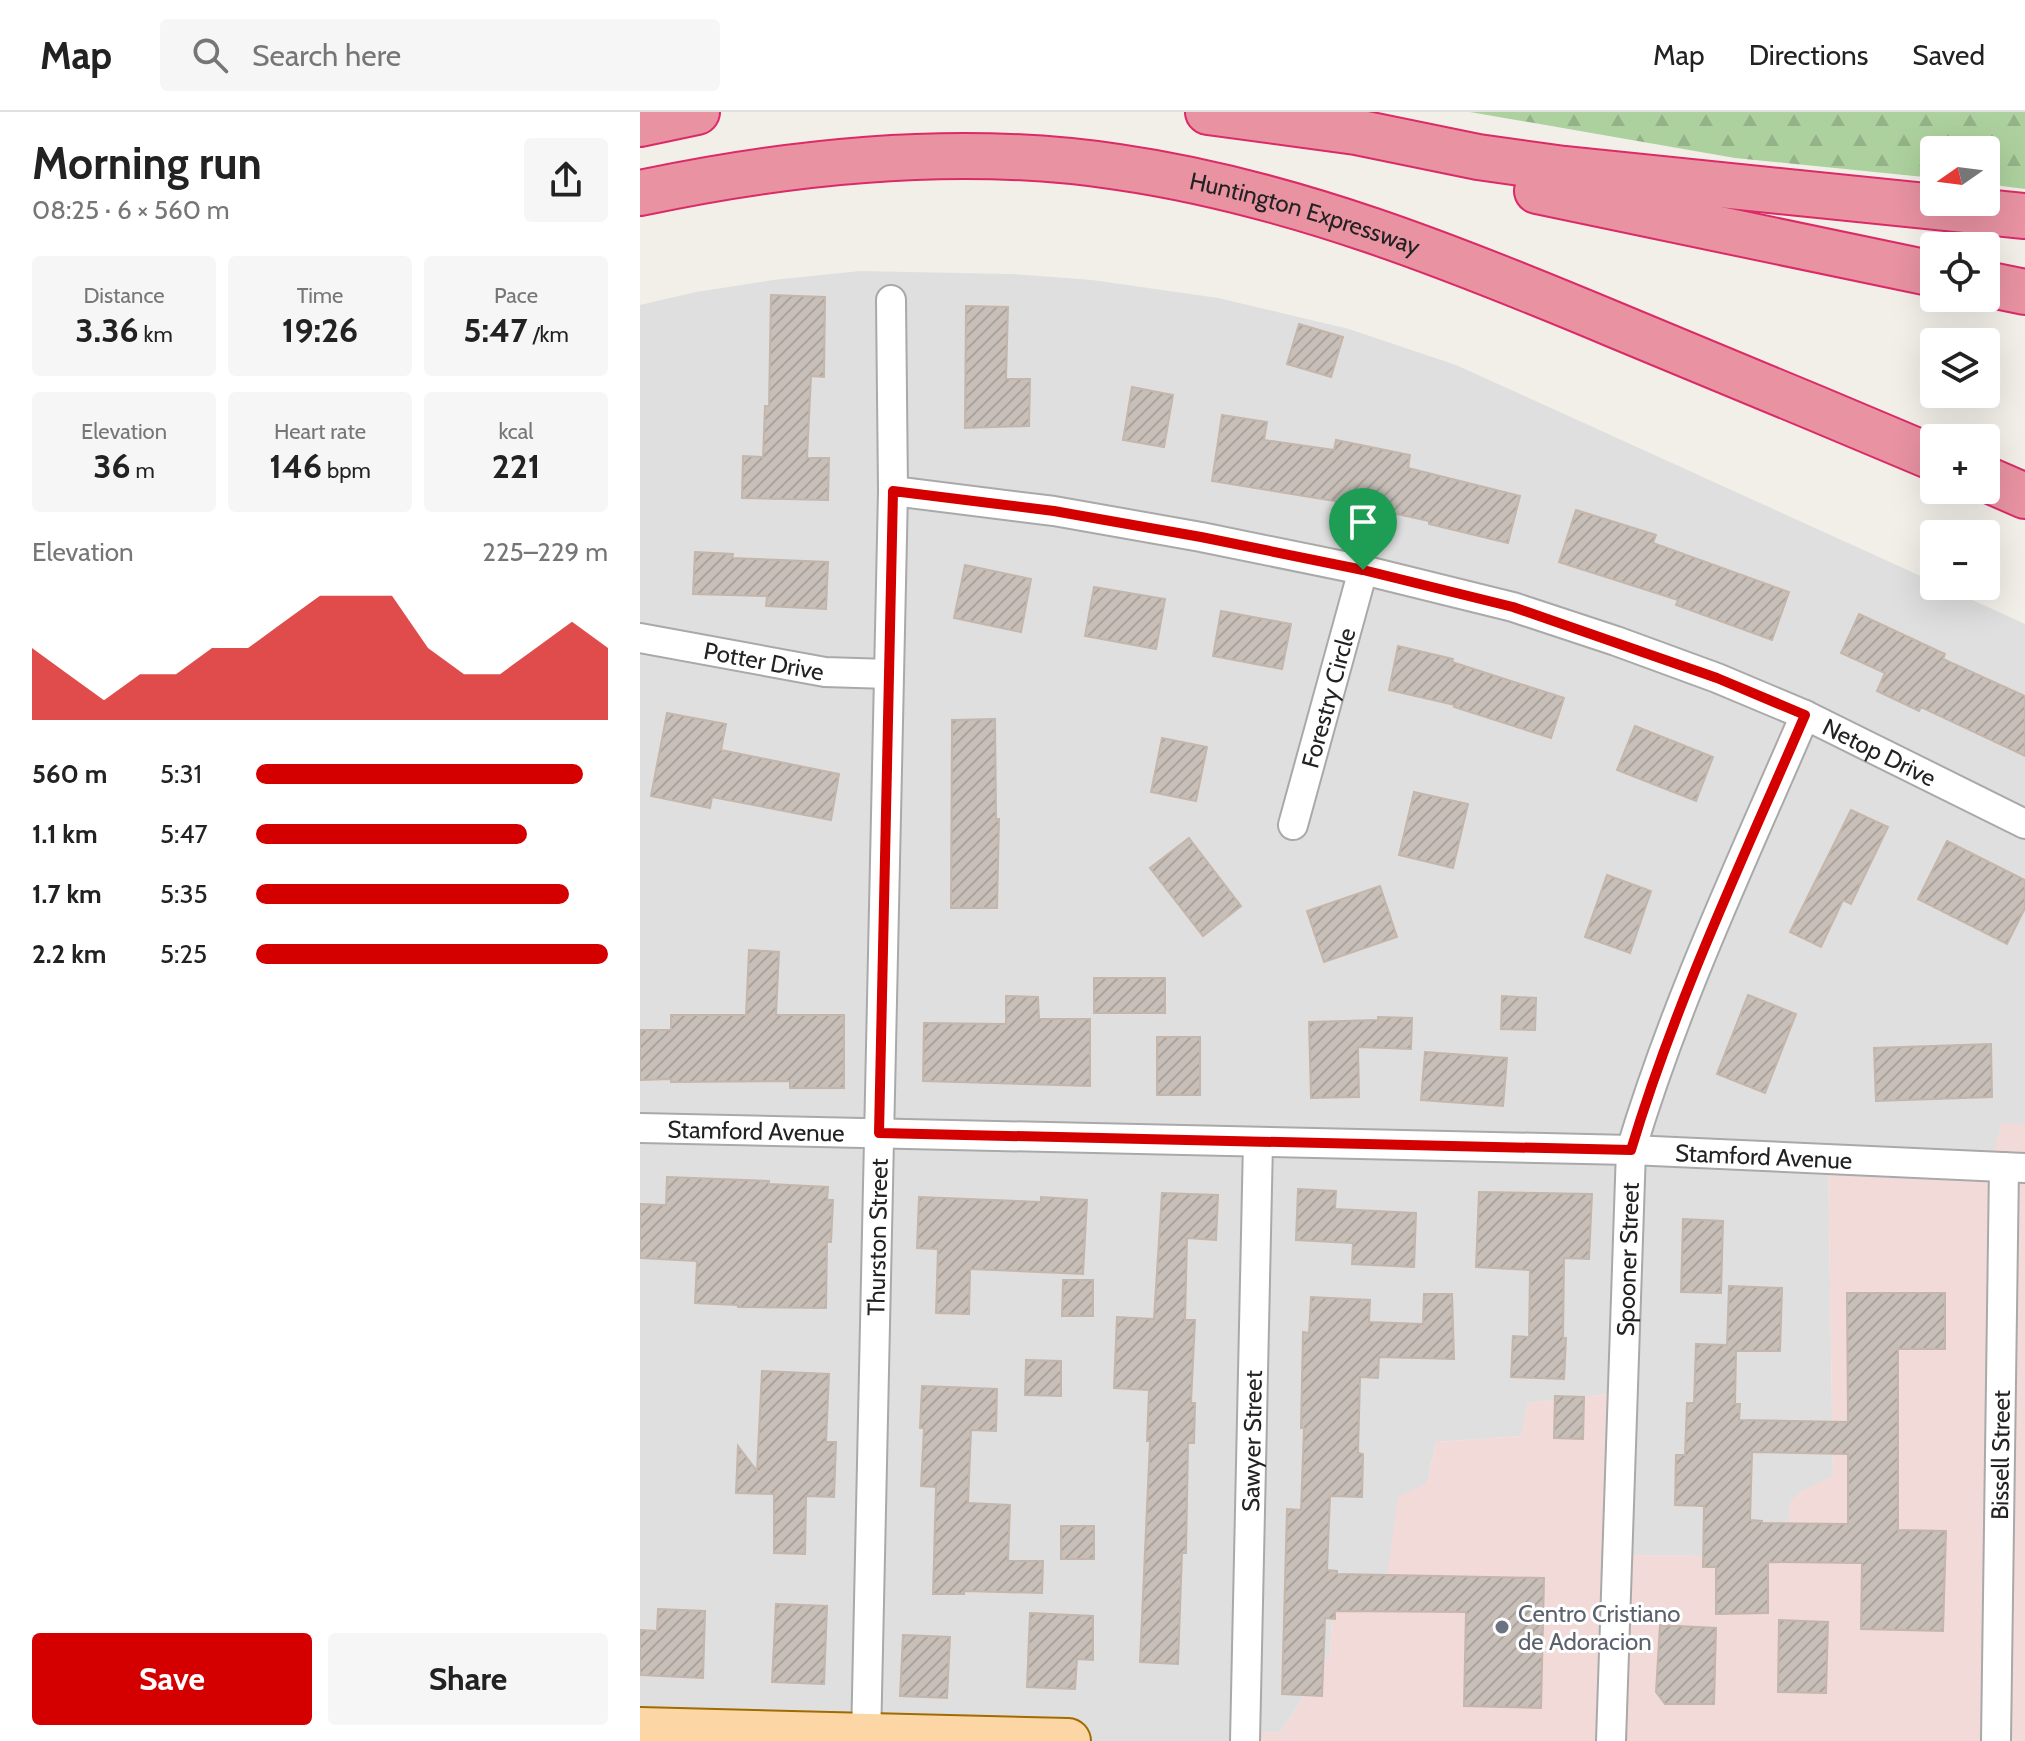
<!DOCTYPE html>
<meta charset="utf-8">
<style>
:root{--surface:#fff;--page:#f6f6f6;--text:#222;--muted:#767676;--line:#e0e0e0;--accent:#d40000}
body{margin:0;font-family:Cabin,sans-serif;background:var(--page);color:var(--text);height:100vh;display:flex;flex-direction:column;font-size:30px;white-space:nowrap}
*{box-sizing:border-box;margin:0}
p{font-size:26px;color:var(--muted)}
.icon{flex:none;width:44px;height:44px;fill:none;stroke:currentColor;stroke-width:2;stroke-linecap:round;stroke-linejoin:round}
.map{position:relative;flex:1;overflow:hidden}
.drawer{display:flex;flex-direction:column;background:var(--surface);width:640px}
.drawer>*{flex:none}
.needle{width:52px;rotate:256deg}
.fabs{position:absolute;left:1280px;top:24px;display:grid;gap:16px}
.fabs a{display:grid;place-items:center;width:80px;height:80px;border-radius:8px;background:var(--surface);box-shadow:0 8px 32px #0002;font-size:40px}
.pin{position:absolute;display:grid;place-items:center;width:68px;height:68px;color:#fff;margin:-82px -34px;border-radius:50% 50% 50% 0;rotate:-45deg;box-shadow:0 0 8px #0007}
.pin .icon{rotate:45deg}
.round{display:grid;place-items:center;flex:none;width:84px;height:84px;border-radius:8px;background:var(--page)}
.headline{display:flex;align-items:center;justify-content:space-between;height:136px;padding:0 32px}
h1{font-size:44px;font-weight:700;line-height:60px}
.metrics{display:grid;grid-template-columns:repeat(3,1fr);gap:12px;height:136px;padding:8px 32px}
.metrics div{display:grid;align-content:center;border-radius:8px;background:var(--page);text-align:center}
.metrics b{font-size:34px;font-weight:700}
.metrics small{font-size:22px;font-weight:400}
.metrics p{font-size:22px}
.chart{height:224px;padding:16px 32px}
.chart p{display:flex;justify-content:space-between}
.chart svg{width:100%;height:144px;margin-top:8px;fill:var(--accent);opacity:.7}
.cta{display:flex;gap:16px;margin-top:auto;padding:16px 32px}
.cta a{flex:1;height:92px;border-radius:8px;background:var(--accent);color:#fff;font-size:32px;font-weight:700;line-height:92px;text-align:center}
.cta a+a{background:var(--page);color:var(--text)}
ul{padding:0 32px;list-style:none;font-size:26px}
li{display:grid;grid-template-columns:128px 96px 1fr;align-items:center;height:60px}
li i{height:20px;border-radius:10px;background:var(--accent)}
header{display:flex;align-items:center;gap:48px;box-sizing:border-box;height:112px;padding:0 40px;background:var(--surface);border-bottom:2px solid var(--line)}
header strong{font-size:38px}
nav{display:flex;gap:44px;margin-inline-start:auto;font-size:28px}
.search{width:560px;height:72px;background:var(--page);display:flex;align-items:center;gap:20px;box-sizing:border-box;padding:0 28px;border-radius:8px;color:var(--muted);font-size:30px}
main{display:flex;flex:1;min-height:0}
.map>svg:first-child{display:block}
.residential{fill:#e0dfdf}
.commercial{fill:#f2dad9}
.forest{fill:url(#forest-firs)}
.building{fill:url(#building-hatch);stroke:#c4b6ab;stroke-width:2;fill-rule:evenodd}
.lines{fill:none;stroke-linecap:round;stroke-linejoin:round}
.street-casing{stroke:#a9a9a9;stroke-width:32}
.primary-casing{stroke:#a06b00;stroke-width:48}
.highway-casing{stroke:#dc2a67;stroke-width:48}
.street{stroke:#fff;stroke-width:28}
.primary{stroke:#fcd6a4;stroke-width:44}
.highway{stroke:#e892a2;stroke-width:44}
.route-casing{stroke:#fff;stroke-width:16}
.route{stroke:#d40000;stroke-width:10}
.worship-dot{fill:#6b7280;stroke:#fff;stroke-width:3}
.labels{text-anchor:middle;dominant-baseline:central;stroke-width:6;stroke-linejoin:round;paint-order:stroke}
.street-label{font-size:24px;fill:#222;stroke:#fff}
.worship-label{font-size:24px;fill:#5b616d;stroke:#fff;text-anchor:start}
</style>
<header>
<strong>Map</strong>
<div class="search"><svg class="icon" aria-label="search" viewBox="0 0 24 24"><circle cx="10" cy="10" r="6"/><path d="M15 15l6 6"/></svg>Search here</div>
<nav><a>Map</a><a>Directions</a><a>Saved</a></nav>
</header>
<main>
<section class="drawer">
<div class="headline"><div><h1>Morning run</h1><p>08:25 · 6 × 560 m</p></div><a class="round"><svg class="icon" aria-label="share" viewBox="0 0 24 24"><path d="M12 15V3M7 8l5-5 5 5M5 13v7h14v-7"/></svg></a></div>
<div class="metrics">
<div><p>Distance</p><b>3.36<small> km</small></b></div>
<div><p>Time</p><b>19:26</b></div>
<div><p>Pace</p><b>5:47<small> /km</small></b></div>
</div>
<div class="metrics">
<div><p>Elevation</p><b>36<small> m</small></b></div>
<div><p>Heart rate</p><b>146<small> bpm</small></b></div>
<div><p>kcal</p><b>221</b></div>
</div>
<div class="chart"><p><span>Elevation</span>225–229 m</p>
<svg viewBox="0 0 160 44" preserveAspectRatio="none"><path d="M0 44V22L10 30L20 38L30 30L40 30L50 22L60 22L70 14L80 6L90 6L100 6L110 22L120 30L130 30L140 22L150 14L160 22V44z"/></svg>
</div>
<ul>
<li><b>560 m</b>5:31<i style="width:93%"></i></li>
<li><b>1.1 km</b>5:47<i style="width:77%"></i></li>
<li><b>1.7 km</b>5:35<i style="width:89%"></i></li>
<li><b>2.2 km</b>5:25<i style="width:100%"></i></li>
</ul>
<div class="cta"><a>Save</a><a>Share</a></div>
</section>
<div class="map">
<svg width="1385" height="1629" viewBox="0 0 1385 1629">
<defs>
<pattern id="forest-firs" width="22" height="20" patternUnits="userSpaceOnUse" patternTransform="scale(2)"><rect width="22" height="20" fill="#add19e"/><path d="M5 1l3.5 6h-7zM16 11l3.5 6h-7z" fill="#95b388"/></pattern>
<pattern id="building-hatch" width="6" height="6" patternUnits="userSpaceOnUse" patternTransform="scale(2)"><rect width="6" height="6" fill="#c7bfb8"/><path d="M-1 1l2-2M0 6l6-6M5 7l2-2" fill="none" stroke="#aba49e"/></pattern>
</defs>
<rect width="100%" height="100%" fill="#f2efe9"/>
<polygon class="residential" points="220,159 371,162 452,168 578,186 709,217 816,253 1294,470 1294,474 1302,474 1385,512 1385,1012 1362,1012 1355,1037 1349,1042 1188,1043 1193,1365 1160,1380 1145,1445 991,1443 986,1280 888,1291 882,1324 796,1330 787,1371 746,1473 693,1489 690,1543 641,1620 619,1621 601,1629 0,1629 0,193 56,180 133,168"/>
<polygon class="commercial" points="1362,1011 1385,1012 1385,1629 601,1629 619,1621 641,1620 690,1543 693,1489 746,1473 758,1385 787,1371 796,1330 881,1324 887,1291 986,1280 991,1443 1145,1445 1150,1390 1160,1380 1193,1364 1188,1043 1348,1042 1355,1036"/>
<polygon class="forest" points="830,0 1385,0 1385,77 1346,72 1346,38 1294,38 1294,66 1095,46"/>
<g class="building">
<polygon points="131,183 185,185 184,265 171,264 167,346 189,346 188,388 102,386 103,344 123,345 125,294 129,294"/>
<polygon points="326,194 368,195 366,267 390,267 389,314 325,316"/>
<polygon points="659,212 703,225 691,265 647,252"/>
<polygon points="492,275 533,283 524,335 483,328"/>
<polygon points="582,303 627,310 624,328 694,338 696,328 770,343 768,356 880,384 868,431 789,412 789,409 707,391 572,369"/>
<polygon points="936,398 1016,423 1013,431 1149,480 1132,528 1036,493 1038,488 919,450"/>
<polygon points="55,440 93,442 92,446 188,450 186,497 126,494 127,484 53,482"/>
<polygon points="325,453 391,467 381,520 314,506"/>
<polygon points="454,475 525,487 516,537 445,524"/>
<polygon points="581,499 651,512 642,557 573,544"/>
<polygon points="1219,502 1305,542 1303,547 1385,584 1385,644 1281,595 1279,599 1237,579 1245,561 1201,541"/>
<polygon points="758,534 813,547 812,550 924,586 911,626 814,595 815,593 749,578"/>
<polygon points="27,601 86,612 81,638 199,662 191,708 72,685 70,696 11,684"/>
<polygon points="355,607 356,707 359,707 357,796 311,796 312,608"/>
<polygon points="995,614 1073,645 1056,689 977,658"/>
<polygon points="522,626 567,635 556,689 511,680"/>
<polygon points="774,680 828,692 813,756 759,743"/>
<polygon points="1211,698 1248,715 1211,792 1203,788 1181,835 1150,820"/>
<polygon points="549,726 601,794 563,824 510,756"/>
<polygon points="1307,729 1385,768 1385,796 1367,832 1278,787"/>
<polygon points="967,763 1011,779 990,841 945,825"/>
<polygon points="740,774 757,825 684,850 667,799"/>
<polygon points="109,838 139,840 136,903 204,903 204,976 150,976 150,969 31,970 31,967 0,968 0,918 31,918 31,903 106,903"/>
<rect x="454" y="866" width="71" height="35"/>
<polygon points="1108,883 1156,902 1125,981 1077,962"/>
<polygon points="366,884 398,885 399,907 450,907 450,974 283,969 284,911 366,912"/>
<polygon points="862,884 896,886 895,918 861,917"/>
<polygon points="738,905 772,906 771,937 718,935 719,985 671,986 669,910 738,908"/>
<rect x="517" y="925" width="43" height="58"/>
<polygon points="1351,932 1352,985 1236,989 1234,936"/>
<polygon points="785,940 867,946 863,994 781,988"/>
<polygon points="27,1065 129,1069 129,1072 188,1075 187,1088 193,1088 191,1130 187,1130 186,1196 98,1195 98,1193 55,1191 57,1149 0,1146 0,1092 26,1093"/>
<polygon points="658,1077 696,1079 695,1097 776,1101 774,1155 712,1152 713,1131 656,1128"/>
<polygon points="839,1080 952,1082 949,1147 924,1146 923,1226 926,1226 924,1267 871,1265 873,1224 889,1225 890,1158 836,1155"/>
<polygon points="522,1081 578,1083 576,1128 547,1126 545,1208 555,1208 551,1291 555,1291 554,1331 548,1331 546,1441 542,1441 538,1552 500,1550 510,1329 507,1329 509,1278 474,1276 477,1205 514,1207"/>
<polygon points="279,1085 401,1090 401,1085 447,1088 443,1162 330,1157 329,1202 296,1201 298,1137 277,1136"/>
<polygon points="1043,1107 1083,1109 1081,1181 1041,1180"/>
<polygon points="423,1168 453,1168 453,1204 422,1204"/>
<path d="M1089 1174 1142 1176 1140 1239H1096L1095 1292H1100L1099 1308 1208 1310 1207 1181H1305V1237H1258V1418L1306 1419 1303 1519 1221 1517 1222 1451 1128 1450V1501L1076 1502V1455H1063L1064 1394 1035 1393 1036 1343H1045L1047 1291H1054L1056 1232 1087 1233ZM1112 1340 1208 1342V1412L1122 1411V1409L1110 1408Z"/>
<polygon points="784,1182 812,1182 814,1247 739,1245 738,1266 720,1265 718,1341 723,1342 722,1385 690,1384 687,1458 697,1459 697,1462 904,1466 901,1596 824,1594 826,1500 695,1499 695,1507 685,1506 682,1584 642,1582 647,1397 661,1398 664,1316 661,1316 663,1220 669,1221 671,1185 730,1188 729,1210 783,1212"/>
<polygon points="386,1248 421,1249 421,1284 385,1283"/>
<polygon points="122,1259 189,1262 186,1330 196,1330 194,1385 166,1384 165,1442 134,1441 134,1382 96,1381 98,1334 117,1359"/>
<polygon points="282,1274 357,1277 356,1319 331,1318 328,1391 370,1393 368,1449 403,1449 402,1481 324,1479 324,1482 293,1482 296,1375 281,1374 284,1316 280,1316"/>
<polygon points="915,1284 944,1285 943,1327 914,1326"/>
<rect x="421" y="1414" width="33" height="33"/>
<polygon points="136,1492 187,1494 184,1572 132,1570"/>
<polygon points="18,1497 65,1499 63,1566 0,1563 0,1518 17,1519"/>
<polygon points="390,1501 453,1504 453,1548 437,1547 435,1577 387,1575"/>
<polygon points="1139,1508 1188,1510 1186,1581 1138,1580"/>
<polygon points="1020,1513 1076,1516 1074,1592 1025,1592 1016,1580"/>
<polygon points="263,1523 310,1525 307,1586 260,1584"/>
</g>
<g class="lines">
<defs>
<g id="street">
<path id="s1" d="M253 379 414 399 561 425 723 458 873 495 976 529 1077 566 1165 603 1385 712"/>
<path id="s2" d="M0 526 185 560 249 562"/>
<path id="s3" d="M653 713 723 458"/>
<path id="s4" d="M0 1016 991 1038 1385 1056"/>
<path id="s5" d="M226 1629 253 379 251 188"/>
<path id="s6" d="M605 1629 618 1030"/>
<path id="s7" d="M971 1629 991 1038C1036 888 1103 747 1165 603"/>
<path id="s8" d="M1356 1629 1364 1055"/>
</g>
<polyline id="primary" points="0,1618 428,1629"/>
<g id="highway">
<polyline points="568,0 716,20 838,45 924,57 1385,104"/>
<polyline points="0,12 57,0"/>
<polyline points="897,79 1294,162"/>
<path id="s9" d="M0 81C156 48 320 31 478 55 651 80 815 146 975 213 1081 257 1188 301 1294 346"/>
<polyline points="1346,172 1385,180"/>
<polyline points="1346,367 1385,384"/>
</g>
</defs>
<use href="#street" class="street-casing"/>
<use href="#primary" class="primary-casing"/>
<use href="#highway" class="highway-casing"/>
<use href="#street" class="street"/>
<use href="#primary" class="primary"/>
<use href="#highway" class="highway"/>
</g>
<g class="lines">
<defs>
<path id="route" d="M253 379 414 399 561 425 723 458 873 495 1077 566 1165 603C1103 747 1036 888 991 1038L239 1021Z"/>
</defs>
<use href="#route" class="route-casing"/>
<use href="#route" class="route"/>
</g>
<circle class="worship-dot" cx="862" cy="1515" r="8"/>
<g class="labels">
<g class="street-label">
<text stroke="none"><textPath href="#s9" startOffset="674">Huntington Expressway</textPath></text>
<text stroke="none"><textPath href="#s2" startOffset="126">Potter Drive</textPath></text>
<text stroke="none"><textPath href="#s3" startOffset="132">Forestry Circle</textPath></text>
<text stroke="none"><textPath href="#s1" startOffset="1026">Netop Drive</textPath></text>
<text stroke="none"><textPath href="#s4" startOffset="116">Stamford Avenue</textPath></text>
<text stroke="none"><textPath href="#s4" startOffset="1124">Stamford Avenue</textPath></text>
<text stroke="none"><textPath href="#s5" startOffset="504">Thurston Street</textPath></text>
<text stroke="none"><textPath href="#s7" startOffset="482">Spooner Street</textPath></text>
<text stroke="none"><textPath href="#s6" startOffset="300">Sawyer Street</textPath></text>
<text stroke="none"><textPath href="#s8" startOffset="286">Bissell Street</textPath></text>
</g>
<g class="worship-label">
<text x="878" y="1501">Centro Cristiano<tspan x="878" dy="28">de Adoracion</tspan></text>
</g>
</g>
</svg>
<div class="fabs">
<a><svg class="needle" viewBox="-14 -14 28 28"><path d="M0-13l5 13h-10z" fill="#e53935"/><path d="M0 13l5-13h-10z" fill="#767676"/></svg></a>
<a><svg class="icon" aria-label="locate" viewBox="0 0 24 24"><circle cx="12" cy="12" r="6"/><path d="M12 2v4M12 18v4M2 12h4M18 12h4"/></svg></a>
<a><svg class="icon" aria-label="layers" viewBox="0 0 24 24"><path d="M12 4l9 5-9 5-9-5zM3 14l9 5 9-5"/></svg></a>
<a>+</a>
<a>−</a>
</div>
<div class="pin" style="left:723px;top:458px;background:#1e9e55"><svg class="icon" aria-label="arrive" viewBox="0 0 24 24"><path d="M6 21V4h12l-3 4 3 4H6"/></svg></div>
</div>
</main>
